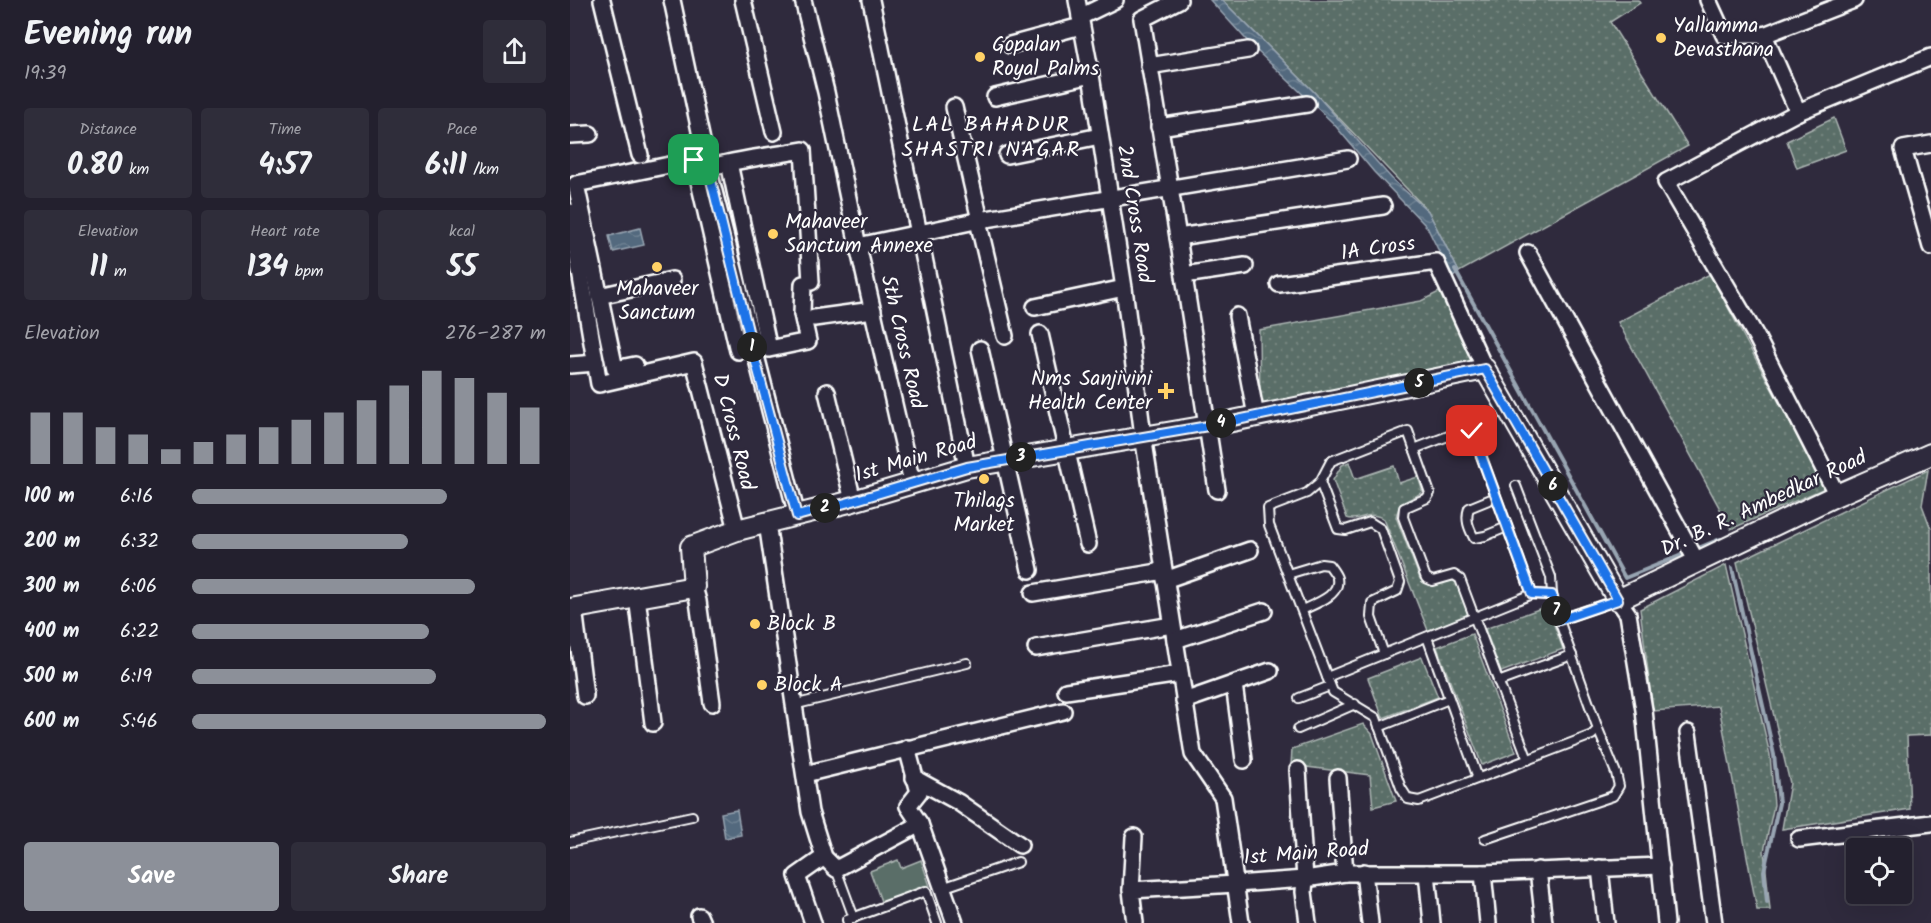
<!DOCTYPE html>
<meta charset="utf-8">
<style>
:root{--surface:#23202e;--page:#2f2d3a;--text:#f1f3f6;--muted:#a3a3aa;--line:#403e4a;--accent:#8c9099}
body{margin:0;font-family:Kalam,sans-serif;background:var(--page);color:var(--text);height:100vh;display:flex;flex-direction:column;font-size:22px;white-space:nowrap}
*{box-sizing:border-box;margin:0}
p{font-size:20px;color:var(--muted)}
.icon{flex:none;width:33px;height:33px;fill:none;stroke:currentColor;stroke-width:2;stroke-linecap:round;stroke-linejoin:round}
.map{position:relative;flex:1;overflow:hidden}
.drawer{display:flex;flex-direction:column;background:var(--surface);width:570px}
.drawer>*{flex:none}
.buttons{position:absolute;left:1276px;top:838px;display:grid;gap:12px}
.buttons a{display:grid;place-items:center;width:66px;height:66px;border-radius:6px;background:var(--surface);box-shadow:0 6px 24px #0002,0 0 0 2px var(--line);font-size:30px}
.pin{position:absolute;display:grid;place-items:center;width:51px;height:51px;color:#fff;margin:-26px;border-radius:12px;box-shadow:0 3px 9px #0006}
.km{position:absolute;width:30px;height:30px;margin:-15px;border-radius:50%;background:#222;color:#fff;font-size:16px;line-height:30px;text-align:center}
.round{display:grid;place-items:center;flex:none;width:63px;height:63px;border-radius:6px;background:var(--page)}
.head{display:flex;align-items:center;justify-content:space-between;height:102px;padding:0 24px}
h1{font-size:33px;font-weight:600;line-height:45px}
.metrics{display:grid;grid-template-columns:repeat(3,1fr);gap:9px;height:102px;padding:6px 24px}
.metrics div{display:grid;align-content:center;border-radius:6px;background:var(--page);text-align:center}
.metrics b{font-size:30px;font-weight:600}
.metrics small{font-size:16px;font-weight:400}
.metrics p{font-size:16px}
.chart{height:168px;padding:12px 24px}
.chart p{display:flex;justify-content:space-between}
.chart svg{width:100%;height:108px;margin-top:6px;stroke:var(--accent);stroke-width:6}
.button{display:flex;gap:12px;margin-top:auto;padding:12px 24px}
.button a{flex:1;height:69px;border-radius:6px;background:var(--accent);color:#fff;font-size:24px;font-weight:600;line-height:69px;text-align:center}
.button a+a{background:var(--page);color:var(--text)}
ul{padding:0 24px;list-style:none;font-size:20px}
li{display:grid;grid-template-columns:96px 72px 1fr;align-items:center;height:45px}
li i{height:15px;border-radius:8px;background:var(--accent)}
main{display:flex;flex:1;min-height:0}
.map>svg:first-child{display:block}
.grass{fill:url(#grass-dots);stroke:#acb6b3;stroke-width:1.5}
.garden{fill:#5a6e67;stroke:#acb6b3;stroke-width:1.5}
.water{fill:url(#water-waves);stroke:#98a5b2;stroke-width:1.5}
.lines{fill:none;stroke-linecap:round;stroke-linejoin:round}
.stream{stroke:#98a5b2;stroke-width:4}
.service-casing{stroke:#fff;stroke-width:12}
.minor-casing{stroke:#fff;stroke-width:20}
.tertiary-casing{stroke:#fff;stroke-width:24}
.service{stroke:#2f2a3d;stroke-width:8}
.minor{stroke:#2f2a3d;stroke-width:15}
.tertiary{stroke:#2f2a3d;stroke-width:20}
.route-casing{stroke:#fff;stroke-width:12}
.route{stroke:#1a73e8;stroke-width:8}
.poi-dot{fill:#ffd166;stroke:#2f2a3d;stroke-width:2}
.labels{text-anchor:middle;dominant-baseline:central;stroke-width:4.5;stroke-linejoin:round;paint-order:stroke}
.poi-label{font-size:21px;fill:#fff;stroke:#2f2a3d;text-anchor:start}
.street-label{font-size:21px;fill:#fff;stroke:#2f2a3d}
.neighbourhood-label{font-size:22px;letter-spacing:1.5px;fill:#fff;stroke:#2f2a3d}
</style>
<main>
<section class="drawer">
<div class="head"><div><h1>Evening run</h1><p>19:39</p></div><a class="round"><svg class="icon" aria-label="share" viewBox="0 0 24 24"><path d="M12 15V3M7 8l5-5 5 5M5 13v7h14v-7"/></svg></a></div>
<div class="metrics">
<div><p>Distance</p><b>0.80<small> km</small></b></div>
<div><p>Time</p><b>4:57</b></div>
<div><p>Pace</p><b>6:11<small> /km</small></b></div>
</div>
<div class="metrics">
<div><p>Elevation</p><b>11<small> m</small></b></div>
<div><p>Heart rate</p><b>134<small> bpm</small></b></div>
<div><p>kcal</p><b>55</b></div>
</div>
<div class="chart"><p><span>Elevation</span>276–287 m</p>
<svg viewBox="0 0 160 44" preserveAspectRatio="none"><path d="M5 44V23M15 44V23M25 44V29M35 44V32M45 44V38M55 44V35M65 44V32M75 44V29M85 44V26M95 44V23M105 44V18M115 44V12M125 44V6M135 44V9M145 44V15M155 44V21"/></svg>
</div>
<ul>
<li><b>100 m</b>6:16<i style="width:72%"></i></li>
<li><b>200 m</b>6:32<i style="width:61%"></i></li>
<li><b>300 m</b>6:06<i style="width:80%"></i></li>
<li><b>400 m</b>6:22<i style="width:67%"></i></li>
<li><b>500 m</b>6:19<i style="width:69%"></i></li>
<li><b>600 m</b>5:46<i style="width:100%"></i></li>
</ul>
<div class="button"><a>Save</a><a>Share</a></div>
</section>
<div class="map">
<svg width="1361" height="923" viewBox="0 0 1361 923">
<defs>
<pattern id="grass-dots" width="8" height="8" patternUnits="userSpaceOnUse" patternTransform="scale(1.5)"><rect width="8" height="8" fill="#5a6e67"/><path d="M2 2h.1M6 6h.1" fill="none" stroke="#73847e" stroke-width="1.8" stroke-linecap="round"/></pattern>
<pattern id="water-waves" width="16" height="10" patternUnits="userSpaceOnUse" patternTransform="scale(1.5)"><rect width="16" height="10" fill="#53697e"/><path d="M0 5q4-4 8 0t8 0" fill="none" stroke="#6d8091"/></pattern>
</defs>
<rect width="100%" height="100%" fill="#2f2a3d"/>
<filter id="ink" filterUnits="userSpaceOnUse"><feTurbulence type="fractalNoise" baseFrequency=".0167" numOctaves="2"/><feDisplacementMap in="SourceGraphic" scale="12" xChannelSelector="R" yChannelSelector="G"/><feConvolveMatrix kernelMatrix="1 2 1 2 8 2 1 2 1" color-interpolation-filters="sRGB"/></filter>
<g filter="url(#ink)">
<g class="grass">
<polygon points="652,0 1068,0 1070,3 1040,22 1118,146 889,272 858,211 744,92"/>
<polygon points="1264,118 1276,150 1227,168 1217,141"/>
<polygon points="1140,274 1255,488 1161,529 1048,322"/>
<polygon points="871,291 903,361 690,406 689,330 851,301"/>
<path d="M779 462 785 479 824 466 829 483 848 477 852 489V492C839 502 830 498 826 517L850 579 862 586 884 580 887 581 901 616 859 633 814 519C797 509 790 523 777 518L763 480 772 465Z"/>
<polygon points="1358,470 1352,505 1361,529 1361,735 1337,736 1340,809 1212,829 1220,783 1167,562"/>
<polygon points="1156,565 1200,755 1204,805 1194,851 1200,910 1187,910 1149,706 1083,711 1070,609"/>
<polygon points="977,606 993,649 931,672 915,629"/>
<polygon points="902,634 946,752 912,765 867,647"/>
<polygon points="852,657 868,697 813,718 798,678"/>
<polygon points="793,724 802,734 826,801 803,807 800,775 721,765 722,749"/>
</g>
<polygon class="garden" points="328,860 331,868 351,860 360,886 312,904 300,871"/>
<g class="water">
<polygon points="640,0 652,0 744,92 824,181 858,211 889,272 882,278 857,227 804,172 763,123 683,47"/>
<polygon points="70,228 74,245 43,252 39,236"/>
<polygon points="167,810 171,835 155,838 151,813"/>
</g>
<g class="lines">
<g class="stream">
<polyline points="885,270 1055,578 1119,552"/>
<polyline points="1126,549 1150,539 1151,545"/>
<polyline points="1162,568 1204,755 1209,803 1194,871 1197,902"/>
</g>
<defs>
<g id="service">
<polyline points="844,449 894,430 902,431 962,594"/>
<polyline points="750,482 768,529 776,530 800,522 811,529 830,582 827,591 802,603 801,617 814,654"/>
<polyline points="946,486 981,577 982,595"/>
<path d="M926 497 899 508C895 520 899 528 904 538L915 536 937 527"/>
<path d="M718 574 751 564 759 565C761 568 766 574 767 578 771 596 744 604 732 610"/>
<polyline points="989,620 1028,729 1022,735 849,801 838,799 831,788 806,718 763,692 757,677 962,594 982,595 989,620 1047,600"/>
<polyline points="857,637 908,778"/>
<polyline points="757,677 699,525 698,508 737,493 750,482 761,461 838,431 860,493 857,498 834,508 833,517 856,578 863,581 884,575 890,579 958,760"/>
<polyline points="928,682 1002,655"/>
<polyline points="729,698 760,686"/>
<polyline points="223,705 397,663"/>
<polyline points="809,727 879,699"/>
<polyline points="728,729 785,704"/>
<polyline points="915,839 1043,796 1049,786 1046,773 1028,729"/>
<polyline points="0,842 122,816"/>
<polyline points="266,869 284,918"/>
<polyline points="372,888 448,862"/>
<polyline points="278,923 277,920 356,891 367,923"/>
</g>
<g id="minor">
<polyline points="32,0 70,155"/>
<polyline points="102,0 137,164 227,516"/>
<polyline points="173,0 204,132"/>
<polyline points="233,0 256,92 288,246 342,483"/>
<polyline points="301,0 397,467"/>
<polyline points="507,0 521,75 554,288 573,436 623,754 653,798 671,923"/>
<polyline points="609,0 572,19 608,237 647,490"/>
<polyline points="1138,0 1154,35 1194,35"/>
<polyline points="510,17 545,0"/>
<polyline points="440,45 511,26"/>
<polyline points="579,66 678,50"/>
<polyline points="425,97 521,75"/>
<polyline points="384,107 410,220"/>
<polyline points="1228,112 1194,35 1284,0"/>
<polyline points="589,127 737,104"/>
<polyline points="0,135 20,134"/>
<polyline points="1361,144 1333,149 1361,247"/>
<polyline points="437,155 530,136"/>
<polyline points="124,160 168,351"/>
<path d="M138 168C168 159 202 156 233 150L241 282 233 284 232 314 238 341 199 349 159 163"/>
<polyline points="0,212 29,384 124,362 167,530"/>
<polyline points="408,221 435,336"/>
<polyline points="608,237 813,206"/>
<polyline points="288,246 410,220 778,159"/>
<polyline points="958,253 1127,562"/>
<polyline points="614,275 675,266"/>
<polyline points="709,284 866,262 915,369"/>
<polyline points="29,296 102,280"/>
<polyline points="465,307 554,288"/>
<polyline points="667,316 686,416"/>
<polyline points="244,318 303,310"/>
<polyline points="470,334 518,544"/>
<polyline points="410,349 460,570"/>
<polyline points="0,365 26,363"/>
<polyline points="65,365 45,369 6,184 124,160 130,165 137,164"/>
<polyline points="257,392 283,501"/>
<polyline points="1267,495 1186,336 1096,182 1228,112 1361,57"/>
<polyline points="197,523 240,812 254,857 266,869 350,824 385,923"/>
<polyline points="595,580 680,550"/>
<polyline points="124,587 128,601 142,703"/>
<polyline points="463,593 594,571"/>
<polyline points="67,597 83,723"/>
<polyline points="1048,600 1058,614 1074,710 1096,923"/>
<polyline points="4,608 15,696"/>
<polyline points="605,640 694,611"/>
<polyline points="466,648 602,625"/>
<polyline points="664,684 674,760"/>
<polyline points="496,691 610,674"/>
<polyline points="614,701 700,671"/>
<polyline points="1118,733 1144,923"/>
<polyline points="337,748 349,792 338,806 350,824"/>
<polyline points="728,770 735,879 734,892 738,923"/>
<polyline points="235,774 493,711"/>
<polyline points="344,778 388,802 450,845"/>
<polyline points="768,778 775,873"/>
<polyline points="1229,839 1361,823"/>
<polyline points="1030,868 1036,923"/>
<polyline points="968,870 974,923"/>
<polyline points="794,872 800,923"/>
<polyline points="857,873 862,923"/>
<polyline points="913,873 918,923"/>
<polyline points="561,890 564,837"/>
<polyline points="129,916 132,923"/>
<polyline points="243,923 227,876 254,857"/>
<polyline points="565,923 561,890 666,884 735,879 775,873 913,873 1091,866"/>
</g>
<polyline id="tertiary" points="0,609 124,587 121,547 167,530 283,501 397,467 638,426 915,369 1048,600 1267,495 1361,454"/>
</defs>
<use href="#service" class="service-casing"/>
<use href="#minor" class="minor-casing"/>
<use href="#tertiary" class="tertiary-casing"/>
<use href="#service" class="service"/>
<use href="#minor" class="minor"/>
<use href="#tertiary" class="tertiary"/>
</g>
</g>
<g class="lines" filter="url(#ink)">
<defs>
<polyline id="route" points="124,160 130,165 136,164 138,168 185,359 227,516 283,501 397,467 638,426 915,369 1048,600 989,620 982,595 962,594 902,431"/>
</defs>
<use href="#route" class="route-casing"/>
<use href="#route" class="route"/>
</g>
<g class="poi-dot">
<circle cx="1091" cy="38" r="6"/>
<circle cx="410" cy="57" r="6"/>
<circle cx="203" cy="234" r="6"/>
<circle cx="87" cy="267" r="6"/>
<path d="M593 382h6v6h6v6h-6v6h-6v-6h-6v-6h6z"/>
<circle cx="414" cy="479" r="6"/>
<circle cx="185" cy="624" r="6"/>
<circle cx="192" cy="685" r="6"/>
</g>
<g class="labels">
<g class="poi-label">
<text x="1103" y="26">Yallamma<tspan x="1103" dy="24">Devasthana</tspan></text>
<text x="422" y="45">Gopalan<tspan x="422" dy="24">Royal Palms</tspan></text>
<text x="215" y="222">Mahaveer<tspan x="215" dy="24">Sanctum Annexe</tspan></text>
<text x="87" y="289" text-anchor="middle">Mahaveer<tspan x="87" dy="24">Sanctum</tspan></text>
<text x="582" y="379" text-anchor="end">Nms Sanjivini<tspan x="582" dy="24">Health Center</tspan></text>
<text x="414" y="501" text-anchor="middle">Thilags<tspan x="414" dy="24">Market</tspan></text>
<text x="197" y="624">Block B</text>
<text x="204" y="685">Block A</text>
</g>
<g class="street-label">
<text transform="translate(564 214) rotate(81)">2nd Cross Road</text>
<text transform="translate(808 249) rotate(-8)">1A Cross</text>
<text transform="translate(332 342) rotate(77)">5th Cross Road</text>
<text transform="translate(163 432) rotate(76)">D Cross Road</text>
<text transform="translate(346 459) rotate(-16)">1st Main Road</text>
<text transform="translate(1194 504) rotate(-25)">Dr. B. R. Ambedkar Road</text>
<text transform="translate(736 854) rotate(-4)">1st Main Road</text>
</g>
<g class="neighbourhood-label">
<text x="421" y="125">LAL BAHADUR<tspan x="421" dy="25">SHASTRI NAGAR</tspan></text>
</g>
</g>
</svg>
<div class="buttons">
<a><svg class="icon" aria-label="locate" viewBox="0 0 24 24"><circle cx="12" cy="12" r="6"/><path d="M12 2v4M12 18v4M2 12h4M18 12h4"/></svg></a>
</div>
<div class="pin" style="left:124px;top:160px;background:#1e9e55"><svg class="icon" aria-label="arrive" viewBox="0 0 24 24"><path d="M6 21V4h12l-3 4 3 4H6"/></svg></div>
<div class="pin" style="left:902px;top:431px;background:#d93025"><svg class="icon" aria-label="check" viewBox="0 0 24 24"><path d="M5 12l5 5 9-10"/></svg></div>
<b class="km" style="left:182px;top:347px">1</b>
<b class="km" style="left:255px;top:508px">2</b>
<b class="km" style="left:451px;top:457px">3</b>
<b class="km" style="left:651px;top:423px">4</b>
<b class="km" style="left:849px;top:383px">5</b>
<b class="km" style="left:983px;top:486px">6</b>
<b class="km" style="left:986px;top:611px">7</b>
</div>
</main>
